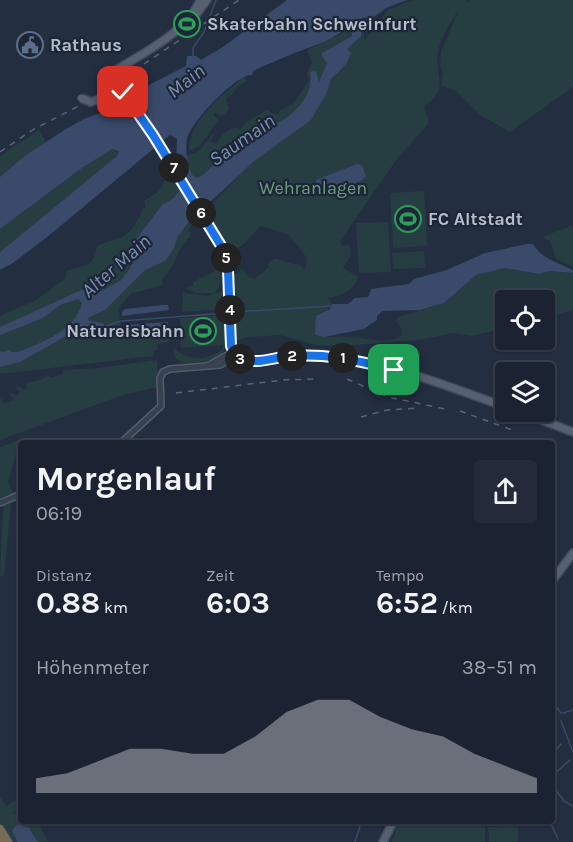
<!DOCTYPE html>
<html lang="de">
<meta charset="utf-8">
<style>
:root{--surface:#1b2231;--page:#242a39;--text:#f1f3f6;--muted:#a0a4ab;--line:#393f4d;--accent:#8c9099}
body{margin:0;font-family:Karla,sans-serif;background:var(--page);color:var(--text);height:100vh;display:flex;flex-direction:column;font-size:22px;white-space:nowrap}
*{box-sizing:border-box;margin:0}
p{font-size:20px;color:var(--muted)}
.icon{flex:none;width:33px;height:33px;fill:none;stroke:currentColor;stroke-width:2;stroke-linecap:round;stroke-linejoin:round}
.map{position:relative;flex:1;overflow:hidden}
.details{position:absolute;left:18px;top:440px;width:537px;height:384px;display:flex;flex-direction:column;background:var(--surface);border-radius:6px;box-shadow:0 2px 4px #0004,0 0 0 2px var(--line)}
.details>*{flex:none}
.tools{position:absolute;left:495px;top:290px;display:grid;gap:12px}
.tools a{display:grid;place-items:center;width:60px;height:60px;border-radius:6px;background:var(--surface);box-shadow:0 2px 4px #0004,0 0 0 2px var(--line);font-size:30px}
.pin{position:absolute;display:grid;place-items:center;width:51px;height:51px;color:#fff;margin:-26px;border-radius:12px;box-shadow:0 3px 9px #0006}
.km{position:absolute;width:30px;height:30px;margin:-15px;border-radius:50%;background:#222;color:#fff;font-size:16px;line-height:30px;text-align:center}
.round{display:grid;place-items:center;flex:none;width:63px;height:63px;border-radius:6px;background:var(--page)}
.summary{display:flex;align-items:center;justify-content:space-between;height:102px;padding:0 18px}
h1{font-size:33px;font-weight:700;line-height:45px}
.metrics{display:grid;grid-template-columns:repeat(3,1fr);gap:9px;height:102px;padding:6px 18px}
.metrics div{display:grid;align-content:center}
.metrics b{font-size:30px;font-weight:700}
.metrics small{font-size:16px;font-weight:400}
.metrics p{font-size:16px}
.chart{height:168px;padding:12px 18px}
.chart p{display:flex;justify-content:space-between}
.chart svg{width:100%;height:108px;margin-top:6px;fill:var(--accent);opacity:.7}
.map>svg:first-child{display:block}
.green{fill:#263d42}
.water{fill:#394a6a;fill-rule:evenodd}
.lines{fill:none;stroke-linecap:round;stroke-linejoin:round}
.stream{stroke:#394a6a;stroke-width:1.5}
.river{stroke:#394a6a;stroke-width:6}
.minor-casing{stroke:#535c6b;stroke-width:8}
.major-casing{stroke:#424a5a;stroke-width:10}
.highway-casing{stroke:#404958;stroke-width:10}
.minor{stroke:#384150;stroke-width:5}
.major{stroke:#566070;stroke-width:7}
.highway{stroke:#776c55;stroke-width:8}
.rail{stroke:#5a6478;stroke-width:1.5;stroke-dasharray:6 6;stroke-linecap:butt}
.major-bridge-casing{stroke:#424a5a;stroke-width:10;stroke-linecap:butt}
.major-bridge{stroke:#566070;stroke-width:7}
.route-casing{stroke:#fff;stroke-width:12}
.route{stroke:#1a73e8;stroke-width:8}
.labels{text-anchor:middle;dominant-baseline:central;stroke-width:4.5;stroke-linejoin:round;paint-order:stroke}
.poi-label{font-size:18px;font-weight:bold;fill:#b5bccb;stroke:#1d2636;text-anchor:start}
.park-label{font-size:18px;fill:#6b9d7a;stroke:#1d2636}
.water-label{font-size:20px;font-style:italic;fill:#7c8fb3;stroke:#1d2636}
</style>
<div class="map">
<svg width="573" height="842" viewBox="0 0 573 842">
<rect width="100%" height="100%" fill="#242e41"/>
<g class="green">
<path d="M412 0H467L466 3 469 0H573V87L510 132 480 115 457 92 441 85 443 71 440 65 441 51 459 10C451 20 441 38 438 52 434 77 451 89 424 106L429 123 399 156 340 241 342 246 349 245C354 255 348 260 343 268L358 277C353 292 342 295 328 298L332 304 317 322 315 335C327 338 337 336 349 337 365 337 388 346 402 335L401 328 396 321 398 317 438 305 476 275 495 270 505 268 539 274 550 271 573 273V310L545 318 544 300H506L505 328 472 336 453 333 419 340 352 345H315L280 335 248 337 238 340 235 337 234 275 242 269 249 278 252 277 254 279 269 267 267 264 275 258 293 264H299L305 270 307 258 289 235 261 226 245 243 231 253 205 211 240 176 211 201 188 230 191 233 189 236H191C177 248 176 266 162 279L163 285 130 294 119 308 121 335 124 337 170 334V341L156 345 158 349 154 351 153 356 0 374V316L36 300 66 278V271C84 263 93 271 97 246 112 238 126 242 137 221 140 216 142 215 142 208H145V203L142 202 158 192 173 168 176 155C200 156 199 150 214 133L211 141 216 144C222 135 231 124 241 129L245 123 268 109 272 114H279V111L294 103 309 80 307 74 312 62 307 50 337 36 364 18V41L388 10Z"/>
<path d="M244 76 247 81C237 85 235 94 226 98L229 109 222 116 215 113 214 116 219 119 199 147 189 151C189 119 223 96 244 76Z"/>
<polygon points="39,130 46,142 0,177 0,156"/>
<polygon points="112,149 118,149 119,152 115,158 0,252 0,229 82,168"/>
<polygon points="424,191 427,246 393,248 390,193"/>
<polygon points="388,222 391,272 359,273 356,223"/>
<polygon points="573,225 573,267 556,259 550,241 542,237"/>
<polygon points="424,251 425,268 393,269 392,253"/>
<polygon points="224,266 224,278 220,279 219,288 214,293 195,293 185,288 193,285 193,282"/>
<polygon points="225,290 225,309 182,312 183,293 208,296"/>
<path d="M226 315V344L223 353 205 362 182 363 174 356V348C187 361 208 361 222 350L223 345 181 348 180 318Z"/>
<polygon points="157,360 158,387 123,395 0,440 0,399 2,399 3,404 14,399 10,395 12,393 16,396 20,392 16,388 19,386 23,390 27,388 25,383 41,380 48,375 51,378 63,374 63,370 98,368"/>
<polygon points="20,440 8,482 13,493 0,498 0,447"/>
<polygon points="11,503 4,576 0,576 3,510 5,506"/>
<polygon points="0,797 6,806 21,797 21,801 17,804 20,808 10,815 21,810 21,820 38,822 48,842 38,842 33,833 14,837 17,842 11,842 0,826"/>
<polygon points="392,821 517,820 517,821 485,822 485,842 391,842 396,833"/>
<polygon points="518,826 518,842 489,842 488,827"/>
</g>
<g class="water">
<path d="M287 0H407L386 8 364 24 361 36 347 49 351 53C347 66 340 70 331 79L327 92 311 120 253 162 212 200 201 206 178 236 173 250 165 261 145 270 105 310 88 318 89 321 103 323 106 327H82L20 362 0 367V351L3 352 9 350 12 352H17C40 344 76 330 82 303L78 299 60 305 43 318 0 335V327L88 287 101 291 120 281 125 275 131 267 137 238 162 205 174 198 182 187 176 167 177 139 170 135 46 238 13 263 0 270V252L117 156 119 151 112 149 82 168 0 229V177L26 155 66 129 84 119 119 106 145 87 186 66 187 56H196L201 60 223 47ZM365 17 367 19 352 36 322 53V56L327 63 319 82 316 71 310 72C314 95 297 112 278 123L262 121V118L253 140 222 157 203 175 197 178 193 176C187 164 185 152 187 139 190 123 236 74 252 75L253 71C275 61 298 51 319 44 335 38 351 25 365 17Z"/>
<path d="M357 164 362 165 366 176C360 186 326 193 316 188V180Z"/>
<path d="M527 244H533C543 260 557 262 573 270V273L550 271 539 274 505 268 476 275 444 303 420 310 383 311 377 316V320L364 329 324 337 315 335 316 316 330 309 332 304H348L355 298 368 297 371 289 409 284 414 279 447 270 485 253Z"/>
<polygon points="163,305 168,305 169,310 122,316 122,312 125,309"/>
<polygon points="168,322 169,336 122,337 124,325"/>
<polygon points="18,824 29,828 38,842 17,842 12,830"/>
</g>
<g class="lines">
<g class="stream">
<polyline points="193,56 193,48 204,32 216,0"/>
<polyline points="231,312 332,306"/>
<polyline points="107,326 121,321 226,313"/>
<polyline points="553,703 561,713"/>
<polyline points="563,713 573,710"/>
<polyline points="561,721 573,752"/>
<polyline points="552,754 561,744"/>
<polyline points="552,776 570,760"/>
<polyline points="552,785 564,801 573,806"/>
<polyline points="549,820 558,839"/>
<polyline points="355,842 362,820"/>
</g>
<polyline class="river" points="355,34 363,0"/>
<defs>
<g id="minor">
<polyline points="209,365 233,352"/>
<polyline points="122,442 161,406 160,378 163,372 170,369 220,365 236,356"/>
<polyline points="0,503 21,494"/>
</g>
<g id="major">
<path d="M200 0C189 32 137 56 110 74L153 135 223 249C235 281 222 329 234 354L243 360 252 361C273 361 294 354 316 355 376 357 449 387 506 407"/>
<polyline points="189,24 207,0"/>
<polyline points="91,102 123,92"/>
<polyline points="518,411 573,432"/>
<polyline points="552,581 573,553"/>
<polyline points="383,842 394,820"/>
</g>
<g id="highway">
<polyline points="0,829 8,842"/>
<polyline points="0,841 1,842"/>
</g>
</defs>
<use href="#minor" class="minor-casing"/>
<use href="#major" class="major-casing"/>
<use href="#highway" class="highway-casing"/>
<use href="#minor" class="minor"/>
<use href="#major" class="major"/>
<use href="#highway" class="highway"/>
<g class="rail">
<polyline points="144,64 239,0"/>
<polyline points="0,152 34,129 104,93"/>
<polyline points="347,379 388,397 450,410"/>
<polyline points="176,393 283,380 315,379"/>
<polyline points="460,411 515,431"/>
<polyline points="361,417 387,410 419,408"/>
</g>
<defs>
<polyline id="major-bridge" points="81,98 91,102"/>
</defs>
<use href="#major-bridge" class="major-bridge-casing"/>
<use href="#major-bridge" class="major-bridge"/>
</g>
<g class="lines">
<defs>
<path id="route" d="M123 92 153 135 223 249 228 270 231 346 236 356C250 365 267 360 282 357 321 352 357 360 394 370"/>
</defs>
<use href="#route" class="route-casing"/>
<use href="#route" class="route"/>
</g>
<defs>
<symbol id="stadium-ring" viewBox="-11 -11 22 22"><circle r="9.5" fill="#1d2636" stroke="#2e9e5b" stroke-width="1.5"/><path d="M0-5a6.5 5 0 1 0 0 10a6.5 5 0 1 0 0-10ZM-3.5-1.8h7v3.6h-7Z" fill="#2e9e5b"/></symbol>
<symbol id="civic-ring" viewBox="-11 -11 22 22"><circle r="9.5" fill="#1d2636" stroke="#5c6f8a" stroke-width="1.5"/><path d="M-.6-6.5H3V-4.5H.6V-3L4-1V1h2V6H-6V1h2V-1L-.6-3ZM-1.2 2.5V6h2.4V2.5Z" fill="#5c6f8a"/></symbol>
</defs>
<g fill-rule="evenodd">
<use href="#stadium-ring" x="172" y="9" width="30" height="30"/>
<use href="#civic-ring" x="15" y="30" width="30" height="30"/>
<use href="#stadium-ring" x="393" y="204" width="30" height="30"/>
<use href="#stadium-ring" x="188" y="316" width="30" height="30"/>
</g>
<g class="labels">
<g class="poi-label">
<text x="207" y="24">Skaterbahn Schweinfurt</text>
<text x="50" y="45">Rathaus</text>
<text x="428" y="219">FC Altstadt</text>
<text x="184" y="331" text-anchor="end">Natureisbahn</text>
</g>
<g class="park-label">
<text x="313" y="188">Wehranlagen</text>
</g>
<g class="water-label">
<text transform="translate(186 81) rotate(-38)">Main</text>
<text transform="translate(242 140) rotate(-35)">Saumain</text>
<text transform="translate(116 266) rotate(-41)">Alter Main</text>
</g>
</g>
</svg>
<div class="tools">
<a><svg class="icon" aria-label="locate" viewBox="0 0 24 24"><circle cx="12" cy="12" r="6"/><path d="M12 2v4M12 18v4M2 12h4M18 12h4"/></svg></a>
<a><svg class="icon" aria-label="layers" viewBox="0 0 24 24"><path d="M12 4l9 5-9 5-9-5zM3 14l9 5 9-5"/></svg></a>
</div>
<div class="pin" style="left:394px;top:370px;background:#1e9e55"><svg class="icon" aria-label="arrive" viewBox="0 0 24 24"><path d="M6 21V4h12l-3 4 3 4H6"/></svg></div>
<div class="pin" style="left:123px;top:92px;background:#d93025"><svg class="icon" aria-label="check" viewBox="0 0 24 24"><path d="M5 12l5 5 9-10"/></svg></div>
<b class="km" style="left:343px;top:358px">1</b>
<b class="km" style="left:292px;top:356px">2</b>
<b class="km" style="left:240px;top:359px">3</b>
<b class="km" style="left:230px;top:310px">4</b>
<b class="km" style="left:226px;top:258px">5</b>
<b class="km" style="left:201px;top:213px">6</b>
<b class="km" style="left:174px;top:168px">7</b>
<section class="details">
<div class="summary"><div><h1>Morgenlauf</h1><p>06:19</p></div><a class="round"><svg class="icon" aria-label="share" viewBox="0 0 24 24"><path d="M12 15V3M7 8l5-5 5 5M5 13v7h14v-7"/></svg></a></div>
<div class="metrics">
<div><p>Distanz</p><b>0.88<small> km</small></b></div>
<div><p>Zeit</p><b>6:03</b></div>
<div><p>Tempo</p><b>6:52<small> /km</small></b></div>
</div>
<div class="chart"><p><span>Höhenmeter</span>38–51 m</p>
<svg viewBox="0 0 160 44" preserveAspectRatio="none"><path d="M0 44V38L10 36L20 31L30 26L40 26L50 28L60 28L70 21L80 11L90 6L100 6L110 13L120 18L130 21L140 28L150 33L160 38V44z"/></svg>
</div>
</section>
</div>
